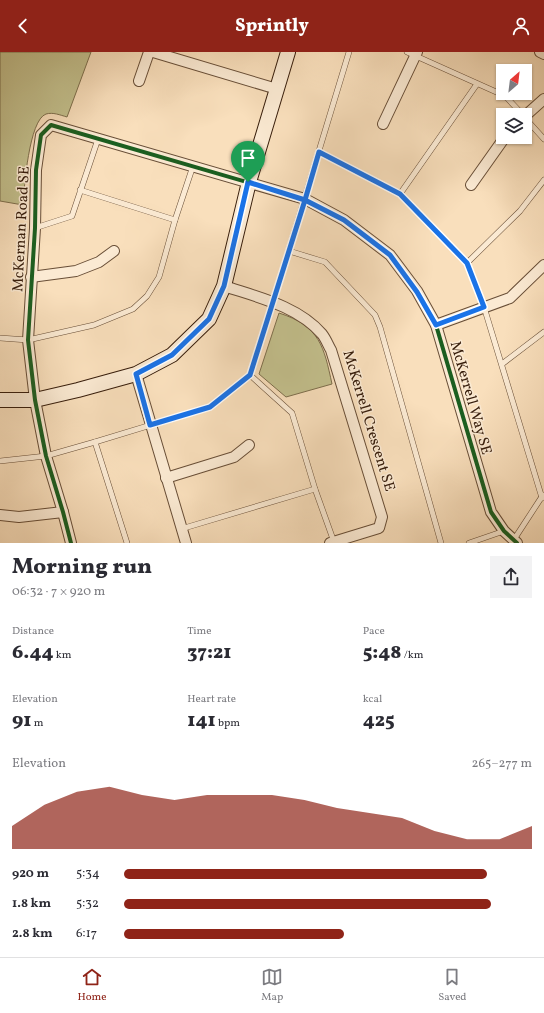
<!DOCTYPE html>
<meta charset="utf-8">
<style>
:root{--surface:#fff;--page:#f2f2f3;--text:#2b2b33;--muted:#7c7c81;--line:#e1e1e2;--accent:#8f2418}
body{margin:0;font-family:Vollkorn,serif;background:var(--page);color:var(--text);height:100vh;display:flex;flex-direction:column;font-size:15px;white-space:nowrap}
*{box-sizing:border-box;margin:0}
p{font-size:13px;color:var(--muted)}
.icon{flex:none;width:22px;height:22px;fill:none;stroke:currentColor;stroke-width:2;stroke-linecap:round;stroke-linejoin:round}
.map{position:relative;height:491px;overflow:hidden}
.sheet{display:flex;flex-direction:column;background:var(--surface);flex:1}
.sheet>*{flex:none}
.needle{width:26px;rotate:28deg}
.controls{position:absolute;left:496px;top:12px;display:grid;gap:8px}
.controls a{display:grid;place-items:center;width:36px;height:36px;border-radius:0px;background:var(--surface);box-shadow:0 1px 3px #0004;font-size:20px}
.pin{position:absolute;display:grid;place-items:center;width:34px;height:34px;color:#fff;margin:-41px -17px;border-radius:50% 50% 50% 0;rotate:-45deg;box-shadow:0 0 4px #0007}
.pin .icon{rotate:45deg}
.round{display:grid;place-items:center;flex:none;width:42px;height:42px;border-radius:0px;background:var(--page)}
.overview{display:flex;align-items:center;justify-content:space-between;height:68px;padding:0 12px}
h1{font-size:22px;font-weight:800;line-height:30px}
.stats{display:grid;grid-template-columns:repeat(3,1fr);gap:6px;height:68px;padding:4px 12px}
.stats div{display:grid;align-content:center}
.stats b{font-size:20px;font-weight:800}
.stats small{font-size:11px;font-weight:400}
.stats p{font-size:11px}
.chart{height:112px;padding:8px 12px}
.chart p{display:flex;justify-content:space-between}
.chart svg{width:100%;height:72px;margin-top:4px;fill:var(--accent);opacity:.7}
ul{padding:0 12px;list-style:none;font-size:13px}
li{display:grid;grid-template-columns:64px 48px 1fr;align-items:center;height:30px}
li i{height:10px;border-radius:5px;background:var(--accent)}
header{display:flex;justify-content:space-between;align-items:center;height:52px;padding:0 12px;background:var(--accent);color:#fff;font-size:18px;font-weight:800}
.tabs{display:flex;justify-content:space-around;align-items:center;height:56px;border-top:1px solid var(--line);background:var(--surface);font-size:11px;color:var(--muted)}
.tabs a{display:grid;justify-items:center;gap:2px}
.tabs .active{color:var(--accent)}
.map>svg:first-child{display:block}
.green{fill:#c3c08d;stroke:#7d6e4c}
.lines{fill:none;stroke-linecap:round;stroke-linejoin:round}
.lane-casing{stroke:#684e37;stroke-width:6}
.street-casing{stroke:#684e37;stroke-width:12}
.secondary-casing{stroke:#371d0b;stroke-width:16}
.lane{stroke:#fbead3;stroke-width:5}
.street{stroke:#fbead3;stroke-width:10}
.secondary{stroke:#fbead3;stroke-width:14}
.cycleway-casing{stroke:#fbead3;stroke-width:6}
.cycleway{stroke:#1b5e20;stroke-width:4}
.route-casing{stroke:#fff;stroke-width:8}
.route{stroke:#1a73e8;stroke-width:5}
.labels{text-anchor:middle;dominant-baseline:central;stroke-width:3;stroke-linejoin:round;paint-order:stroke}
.street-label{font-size:15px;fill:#371d0b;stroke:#fbead3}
</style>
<header><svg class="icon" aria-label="back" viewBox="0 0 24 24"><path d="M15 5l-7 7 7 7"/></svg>Sprintly<svg class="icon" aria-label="person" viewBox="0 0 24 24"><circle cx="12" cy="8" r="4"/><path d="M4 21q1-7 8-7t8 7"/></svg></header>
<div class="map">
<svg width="544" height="491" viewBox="0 0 544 491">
<rect width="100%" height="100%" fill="#f9dfbc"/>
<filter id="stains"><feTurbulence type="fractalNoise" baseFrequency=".005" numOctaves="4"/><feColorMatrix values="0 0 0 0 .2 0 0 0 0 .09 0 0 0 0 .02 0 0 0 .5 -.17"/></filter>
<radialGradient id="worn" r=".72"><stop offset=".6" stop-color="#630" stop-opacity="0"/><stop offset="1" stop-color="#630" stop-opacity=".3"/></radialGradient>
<g class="green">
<path d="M0 0H91L67 65C60 63 53 60 46 62 29 68 24 136 23 153L0 149Z"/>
<path d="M279 261C320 274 324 295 332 332L286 345 259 322Z"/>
</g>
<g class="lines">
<defs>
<g id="lane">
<polyline points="407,0 503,43 508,47 523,63"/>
<polyline points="525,66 544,87"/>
<polyline points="319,100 400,142 467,211 484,255 542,446"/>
<polyline points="80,138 175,168"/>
<polyline points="400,142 477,32"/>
<polyline points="35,176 72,164 98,87"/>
<polyline points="289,199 325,210 375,263 380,275 441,491"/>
<polyline points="467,211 520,159 544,128"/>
<polyline points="0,286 28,288 94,273 133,257 147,244 159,225 175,168 193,114"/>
<polyline points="502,312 544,280"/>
<polyline points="250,323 292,361 315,437 334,490"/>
<polyline points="95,390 127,491"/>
<polyline points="0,409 46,404 95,390 210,355 250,323 273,250 349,0"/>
<polyline points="181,477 315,437"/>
<polyline points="513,489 543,443"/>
<polyline points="469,491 504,479"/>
</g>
<g id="street">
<polyline points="153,0 277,37"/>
<polyline points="540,0 544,2"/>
<polyline points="139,29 149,0"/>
<polyline points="525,64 544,47"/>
<polyline points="383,72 417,0"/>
<polyline points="471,133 505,85"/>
<polyline points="31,225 76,219 99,210 114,199"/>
<path d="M224 234C257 245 298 254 322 282 326 287 328 293 331 298L382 465 379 476 330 491"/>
<polyline points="436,273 510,246 544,213"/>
<polyline points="136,322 186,491"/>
<polyline points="166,426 234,405 249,393"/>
<polyline points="0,463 19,465 63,460"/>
<polyline points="71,491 63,460 46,404 35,348 28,288 35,176 36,118 41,83 51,73 305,147 344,168 390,203 417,239 436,273 491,460 504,479 517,491"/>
</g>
<polyline id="secondary" points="0,348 35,348 78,338 136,322 172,303 209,267 224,234 249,130 288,0"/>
</defs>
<use href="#lane" class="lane-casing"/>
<use href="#street" class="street-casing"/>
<use href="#secondary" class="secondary-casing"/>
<use href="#lane" class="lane"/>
<use href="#street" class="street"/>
<use href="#secondary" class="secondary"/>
<defs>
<polyline id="cycleway" points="71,491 63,460 46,404 35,348 28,288 35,176 36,118 41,83 51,73 305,147 344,168 390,203 417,239 436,273 491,460 504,479 517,491"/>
</defs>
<use href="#cycleway" class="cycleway-casing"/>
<use href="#cycleway" class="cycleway"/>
</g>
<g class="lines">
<defs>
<polyline id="route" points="248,130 224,234 209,267 172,303 136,322 150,373 210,355 250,323 305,148 344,168 390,203 417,240 436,273 484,255 467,211 400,142 319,100 305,148 248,130"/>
</defs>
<use href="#route" class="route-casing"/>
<use href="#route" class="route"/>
</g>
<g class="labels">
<g class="street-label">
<text transform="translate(22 177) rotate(-87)">McKernan Road SE</text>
<text transform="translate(470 346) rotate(74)">McKerrell Way SE</text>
<text transform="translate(368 369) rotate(73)">McKerrell Crescent SE</text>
</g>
</g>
<rect width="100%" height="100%" filter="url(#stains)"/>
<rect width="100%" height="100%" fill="url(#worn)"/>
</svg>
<div class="controls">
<a><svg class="needle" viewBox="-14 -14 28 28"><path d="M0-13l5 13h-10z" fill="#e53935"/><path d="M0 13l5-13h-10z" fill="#7c7c81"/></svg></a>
<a><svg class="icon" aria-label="layers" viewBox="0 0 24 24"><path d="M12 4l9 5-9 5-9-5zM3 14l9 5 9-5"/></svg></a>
</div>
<div class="pin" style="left:248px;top:130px;background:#1e9e55"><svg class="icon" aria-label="arrive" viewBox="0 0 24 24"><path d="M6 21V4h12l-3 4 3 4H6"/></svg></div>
</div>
<section class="sheet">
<div class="overview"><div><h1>Morning run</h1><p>06:32 · 7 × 920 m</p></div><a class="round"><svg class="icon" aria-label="share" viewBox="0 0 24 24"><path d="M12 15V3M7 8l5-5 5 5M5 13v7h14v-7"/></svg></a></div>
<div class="stats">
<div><p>Distance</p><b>6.44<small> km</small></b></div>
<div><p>Time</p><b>37:21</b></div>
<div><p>Pace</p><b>5:48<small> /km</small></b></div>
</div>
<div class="stats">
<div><p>Elevation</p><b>91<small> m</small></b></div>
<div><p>Heart rate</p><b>141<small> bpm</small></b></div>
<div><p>kcal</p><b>425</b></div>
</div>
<div class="chart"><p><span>Elevation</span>265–277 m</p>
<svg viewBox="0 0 160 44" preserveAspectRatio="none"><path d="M0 44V30L10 17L20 9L30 6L40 11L50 14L60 11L70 11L80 11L90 14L100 19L110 22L120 25L130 33L140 38L150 38L160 30V44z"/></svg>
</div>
<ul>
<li><b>920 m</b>5:34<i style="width:89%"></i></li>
<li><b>1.8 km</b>5:32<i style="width:90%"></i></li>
<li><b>2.8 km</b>6:17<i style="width:54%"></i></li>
</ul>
</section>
<nav class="tabs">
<a class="active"><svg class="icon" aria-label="home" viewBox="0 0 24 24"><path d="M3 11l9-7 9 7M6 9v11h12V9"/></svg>Home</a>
<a><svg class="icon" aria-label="map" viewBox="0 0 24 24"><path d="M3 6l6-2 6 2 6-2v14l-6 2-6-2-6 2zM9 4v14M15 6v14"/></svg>Map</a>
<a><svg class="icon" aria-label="saved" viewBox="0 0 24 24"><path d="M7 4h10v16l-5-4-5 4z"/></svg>Saved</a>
</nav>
